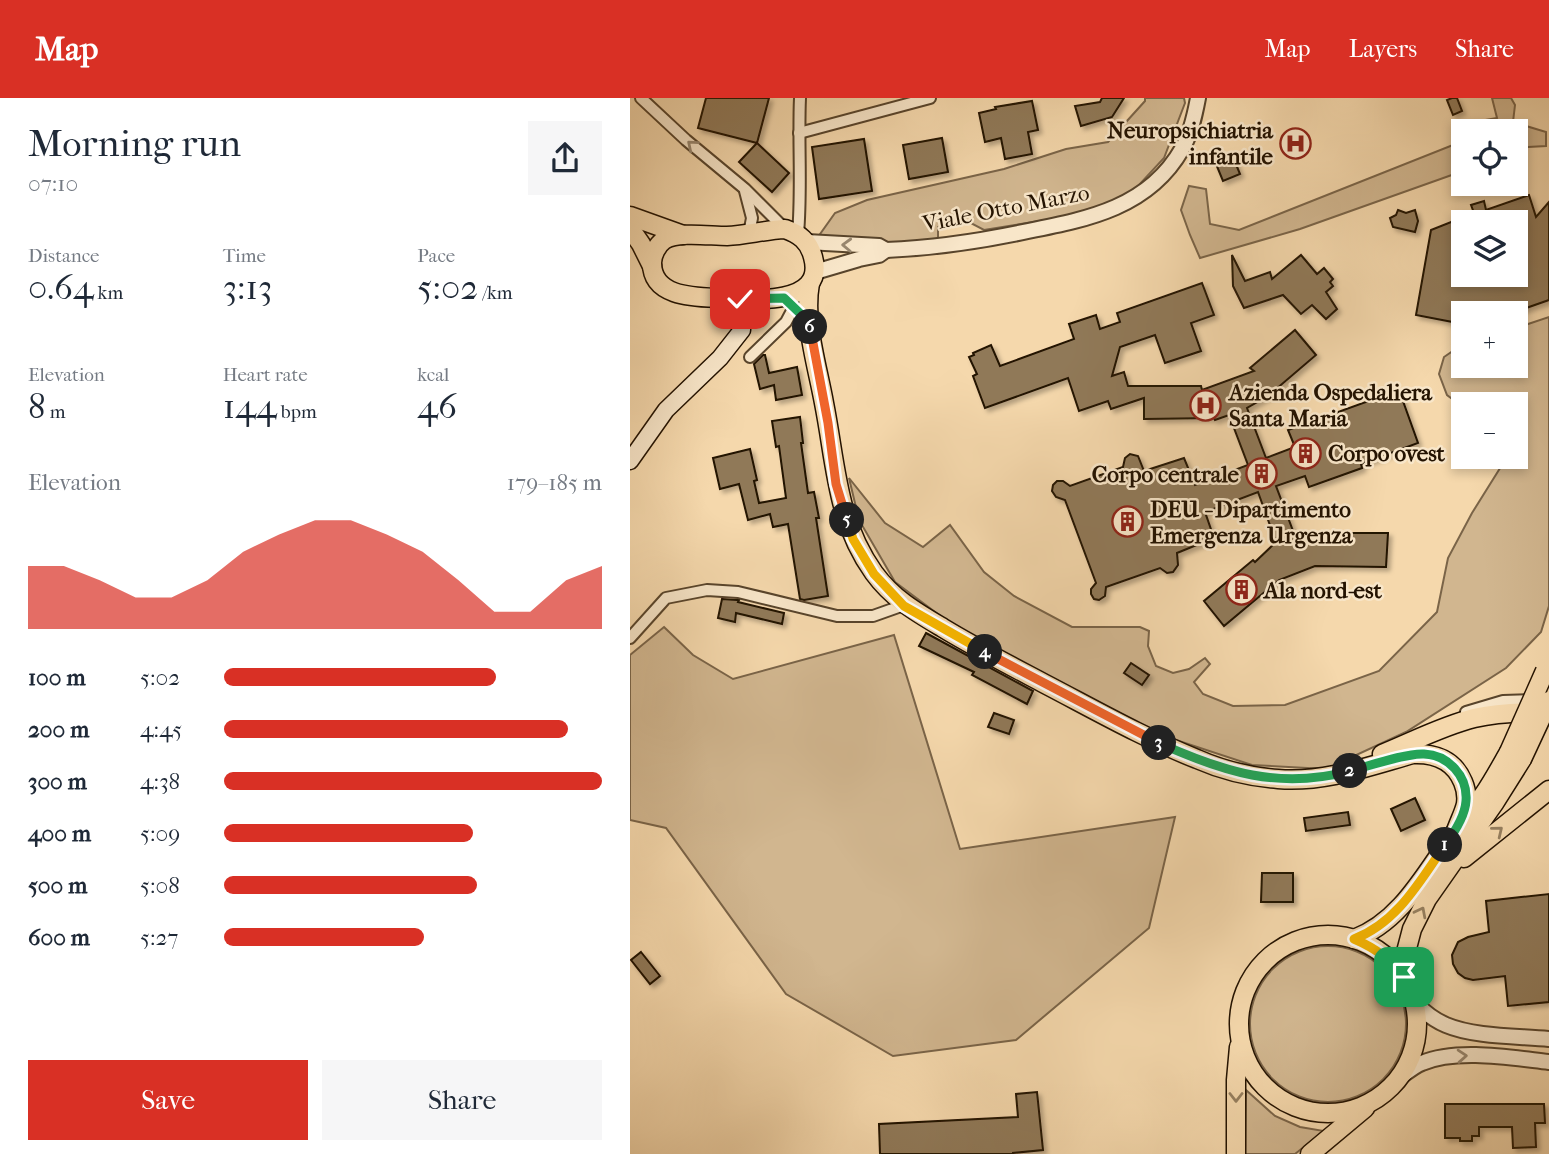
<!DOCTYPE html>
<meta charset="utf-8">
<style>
:root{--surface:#fff;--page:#f6f6f7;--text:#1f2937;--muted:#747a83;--accent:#d93025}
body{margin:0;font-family:"IM FELL French Canon",serif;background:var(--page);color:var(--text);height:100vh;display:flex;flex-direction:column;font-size:26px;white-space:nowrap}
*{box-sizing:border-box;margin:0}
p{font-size:23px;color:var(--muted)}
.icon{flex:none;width:38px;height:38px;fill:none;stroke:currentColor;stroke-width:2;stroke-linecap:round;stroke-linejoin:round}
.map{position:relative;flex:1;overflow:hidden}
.details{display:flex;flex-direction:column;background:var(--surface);width:630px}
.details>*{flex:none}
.buttons{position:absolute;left:821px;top:21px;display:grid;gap:14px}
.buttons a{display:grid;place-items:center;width:77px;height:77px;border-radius:0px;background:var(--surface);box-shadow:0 4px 10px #0003;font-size:35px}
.pin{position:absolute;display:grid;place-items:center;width:60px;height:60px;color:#fff;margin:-30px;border-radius:14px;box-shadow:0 4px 10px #0006}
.km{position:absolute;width:35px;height:35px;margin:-18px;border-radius:50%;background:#222;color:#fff;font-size:19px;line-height:35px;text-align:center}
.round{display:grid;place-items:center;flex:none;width:74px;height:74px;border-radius:0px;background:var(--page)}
.head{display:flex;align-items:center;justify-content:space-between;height:119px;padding:0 28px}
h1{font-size:38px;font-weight:600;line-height:52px}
.metrics{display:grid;grid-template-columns:repeat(3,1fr);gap:10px;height:119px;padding:7px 28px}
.metrics div{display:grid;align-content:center}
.metrics b{font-size:35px;font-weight:600}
.metrics small{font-size:19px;font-weight:400}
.metrics p{font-size:19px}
.chart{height:196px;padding:14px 28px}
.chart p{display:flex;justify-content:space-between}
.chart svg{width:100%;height:126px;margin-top:7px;fill:var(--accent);opacity:.7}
.cta{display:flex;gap:14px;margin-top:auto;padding:14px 28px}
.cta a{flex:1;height:80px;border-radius:0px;background:var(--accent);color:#fff;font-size:28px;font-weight:600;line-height:80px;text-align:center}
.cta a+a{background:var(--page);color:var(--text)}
ul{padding:0 28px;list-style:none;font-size:23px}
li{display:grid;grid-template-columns:112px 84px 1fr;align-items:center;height:52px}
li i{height:18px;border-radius:9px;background:var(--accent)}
header{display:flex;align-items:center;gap:42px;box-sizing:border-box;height:98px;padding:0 35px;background:var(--accent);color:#fff}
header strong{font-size:33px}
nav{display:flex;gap:38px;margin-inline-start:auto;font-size:24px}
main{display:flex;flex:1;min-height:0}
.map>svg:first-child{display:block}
.green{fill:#d1b68f;stroke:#7a6448;stroke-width:2}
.building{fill:#907959;stroke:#231200;stroke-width:2;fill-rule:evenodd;filter:url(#shadow)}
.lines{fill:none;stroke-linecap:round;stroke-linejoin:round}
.minor-casing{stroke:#58442b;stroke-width:14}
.tertiary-casing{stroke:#58442b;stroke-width:18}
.secondary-casing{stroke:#231200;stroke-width:19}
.primary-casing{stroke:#231200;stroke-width:21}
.minor{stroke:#f8e6c9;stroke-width:10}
.tertiary{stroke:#f8e6c9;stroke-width:14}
.secondary{stroke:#f8e6c9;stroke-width:16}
.primary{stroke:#f5d8ac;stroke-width:18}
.primary-bridge-casing{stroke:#231200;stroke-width:21;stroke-linecap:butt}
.primary-bridge{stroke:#f5d8ac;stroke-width:18}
.oneway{stroke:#98876f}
.oneway2{stroke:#967f5f}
.split-1-casing{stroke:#fff;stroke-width:14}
.split-2-casing{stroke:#fff;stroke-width:14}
.split-3-casing{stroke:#fff;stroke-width:14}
.split-4-casing{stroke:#fff;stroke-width:14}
.split-5-casing{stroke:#fff;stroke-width:14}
.split-6-casing{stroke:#fff;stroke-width:14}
.split-7-casing{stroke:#fff;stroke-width:14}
.split-1{stroke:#f5b400;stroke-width:9}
.split-2{stroke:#22a559;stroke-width:9}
.split-3{stroke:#22a559;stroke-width:9}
.split-4{stroke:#f0652b;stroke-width:9}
.split-5{stroke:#f5b400;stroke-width:9}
.split-6{stroke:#f0652b;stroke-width:9}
.split-7{stroke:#22a559;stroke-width:9}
.labels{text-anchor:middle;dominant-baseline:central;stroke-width:5;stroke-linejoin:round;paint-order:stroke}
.poi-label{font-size:23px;font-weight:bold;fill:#231200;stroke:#f8e6c9;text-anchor:start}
.street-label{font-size:23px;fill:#231200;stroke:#f8e6c9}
</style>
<header>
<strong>Map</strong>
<nav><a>Map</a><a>Layers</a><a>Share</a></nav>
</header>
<main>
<section class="details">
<div class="head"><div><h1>Morning run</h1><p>07:10</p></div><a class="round"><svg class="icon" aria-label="share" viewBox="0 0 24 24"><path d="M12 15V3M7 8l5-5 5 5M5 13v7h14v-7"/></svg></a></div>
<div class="metrics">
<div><p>Distance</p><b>0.64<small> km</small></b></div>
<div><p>Time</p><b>3:13</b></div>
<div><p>Pace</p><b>5:02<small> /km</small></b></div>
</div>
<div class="metrics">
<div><p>Elevation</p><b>8<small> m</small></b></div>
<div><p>Heart rate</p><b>144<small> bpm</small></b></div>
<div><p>kcal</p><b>46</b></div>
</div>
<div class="chart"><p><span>Elevation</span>179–185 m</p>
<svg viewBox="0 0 160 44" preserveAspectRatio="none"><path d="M0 44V22L10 22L20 27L30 33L40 33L50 27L60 17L70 11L80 6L90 6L100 11L110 17L120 27L130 38L140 38L150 27L160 22V44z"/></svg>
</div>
<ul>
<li><b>100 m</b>5:02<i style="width:72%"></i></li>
<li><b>200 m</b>4:45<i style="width:91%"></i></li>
<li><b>300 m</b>4:38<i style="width:100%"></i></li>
<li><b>400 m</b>5:09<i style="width:66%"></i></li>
<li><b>500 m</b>5:08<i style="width:67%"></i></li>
<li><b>600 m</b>5:27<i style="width:53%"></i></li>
</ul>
<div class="cta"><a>Save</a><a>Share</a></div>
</section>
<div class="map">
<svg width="919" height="1056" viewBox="0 0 919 1056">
<defs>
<filter id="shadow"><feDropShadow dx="3.5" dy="3.5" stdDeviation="2" flood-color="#0004"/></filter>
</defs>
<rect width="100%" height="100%" fill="#f5d8ac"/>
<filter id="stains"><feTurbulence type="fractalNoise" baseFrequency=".00286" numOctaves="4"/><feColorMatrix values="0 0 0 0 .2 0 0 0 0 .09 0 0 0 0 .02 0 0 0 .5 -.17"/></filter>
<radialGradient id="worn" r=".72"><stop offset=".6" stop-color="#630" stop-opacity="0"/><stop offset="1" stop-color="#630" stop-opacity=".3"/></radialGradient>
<g class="green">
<path d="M515 0H554L555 5 534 60 497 100 440 118 354 132 339 124 308 129V141C272 149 224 143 188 139L205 115 237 102 374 71 436 51 478 44 515 3Z"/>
<polygon points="862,0 881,0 885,7 883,24 916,34 916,48 898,49 886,54 886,33 843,33 843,24 867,20"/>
<polygon points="833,43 833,73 670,131 570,160 560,137 551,112 559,88 576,91 580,126 609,132"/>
<polygon points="919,219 919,508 911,534 876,570 776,634 696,671 622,667 482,621 368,561 265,484 229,422 219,380 255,425 293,449 320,427 354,474 384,498 442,529 510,529 519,533 518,548 526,568 543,575 559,571 575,560 580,566 564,584 573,596 603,608 655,607 749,573 807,514 818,460 842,415 877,359 886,359 886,345 891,336 886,333 886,306 833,306 833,309 817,297 809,276 814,259 833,246 833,268 886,268 886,230"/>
<polygon points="34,529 63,557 103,581 264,537 330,751 545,719 519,830 386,942 263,958 156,896 36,730 0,722 0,557"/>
<circle cx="698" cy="926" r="78"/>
<polygon points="616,992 645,1018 670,1029 694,1033 665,1056 615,1056"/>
</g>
<g class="building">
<polygon points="76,0 139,0 127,45 68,30"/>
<polygon points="472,0 494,0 482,19 451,28 445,8 470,4"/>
<polygon points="822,0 827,0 832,13 823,17 817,2"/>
<polygon points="402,3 408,32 398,34 402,56 375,61 371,40 355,44 349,15 366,11 365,9"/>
<polygon points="312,40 318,74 279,81 273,47"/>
<polygon points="234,41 242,93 189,101 182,49"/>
<polygon points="127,45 159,75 142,94 109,64"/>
<polygon points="603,59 610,76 593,83 586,66"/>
<path d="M899 97 906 119 919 104V202L882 215H833V226L786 217 801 132 844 115 841 107 854 103 856 112ZM829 124H886V177H833V138Z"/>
<polygon points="768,112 776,115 785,112 788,123 785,134 763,129 760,120 766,117"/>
<polygon points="602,157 615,183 640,174 642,181 671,157 687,176 694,170 703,181 700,184 703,188 696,194 707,211 696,221 682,207 671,216 653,197 614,210 603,188"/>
<polygon points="572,185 584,217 561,225 571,253 535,265 525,237 490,249 482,278 494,274 498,288 571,288 572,292 624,273 620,270 665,232 686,257 638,298 617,310 636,360 665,349 658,332 769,292 788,345 731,366 732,370 679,389 675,378 646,388 665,438 693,439 693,435 758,435 756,469 685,468 649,482 594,528 574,503 623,462 625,464 646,444 628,394 575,414 584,440 547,455 548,467 543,474 537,475 530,470 476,489 475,498 469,502 464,501 461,496 461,491 466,485 435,402 426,399 422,393 423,387 427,383 433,383 440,388 493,369 495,360 500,356 508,358 514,373 554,360 565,387 618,367 599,317 585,322 584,320 514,321 514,300 481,311 478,303 449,313 438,280 355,310 343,278 347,276 339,259 344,257 343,255 361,247 370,268 444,241 439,226 466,217 470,231 490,224 487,215"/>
<polygon points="133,257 135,257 139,275 167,269 172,297 146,302 144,287 130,291 124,266"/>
<polygon points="170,319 173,345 171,345 178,395 184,394 189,420 186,420 198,498 174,502 170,501 158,426 143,429 140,416 118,422 109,386 90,391 83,360 120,351 127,382 124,383 129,405 156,400 149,348 146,349 142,323"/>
<polygon points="92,501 107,502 109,502 108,504 154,515 152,526 106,515 105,524 88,520"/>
<polygon points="296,535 403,593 397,606 342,577 344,574 289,548"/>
<polygon points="501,565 519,577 512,587 494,575"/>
<polygon points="364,615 384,622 379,636 358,629"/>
<polygon points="785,700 795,722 771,733 761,711"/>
<polygon points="718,714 720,727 676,733 674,720"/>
<polygon points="632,775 663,775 663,804 631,804"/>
<polygon points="919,796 919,904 878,908 875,878 843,882 835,880 828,875 823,866 822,857 828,844 838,839 859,834 856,803"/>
<polygon points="11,854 30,878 20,886 1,862"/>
<polygon points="407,994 413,1052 383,1055 383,1056 250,1056 249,1026 388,1019 386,996"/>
<polygon points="815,1006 914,1006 915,1025 905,1025 906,1049 883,1050 882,1029 849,1029 849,1038 842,1038 842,1043 830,1043 830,1040 815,1040"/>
</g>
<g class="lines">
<defs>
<g id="minor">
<polyline points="11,0 56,42 115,91 155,131"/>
<polyline points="169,35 300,0"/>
<polyline points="115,93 122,120 119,136"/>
<path d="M168 136C172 90 168 45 170 0"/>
<polyline points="120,259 156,224 164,209"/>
<polyline points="0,540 36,500 77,492 108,494 207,518 243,518 274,507"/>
<polyline points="836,614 873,603 906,602"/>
</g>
<g id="tertiary">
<path d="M177 144 249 148 256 152C304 150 351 143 398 133 459 121 519 109 552 51 561 36 565 16 568 0"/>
<polyline points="185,174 229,161 249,157 256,152"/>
<path d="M785 905C794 914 804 922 816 927 844 939 889 938 919 941"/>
<path d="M769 980C776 975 784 968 792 965 827 950 883 960 919 964"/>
</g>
<polyline id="secondary" points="0,363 36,312 90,260 112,232 110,201"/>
<g id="primary">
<polyline points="0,118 53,137"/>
<polyline points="0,130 11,146 22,168"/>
<path d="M155 131C169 136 179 143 183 159 197 209 118 202 89 200 64 199 22 199 22 165 22 157 27 147 34 142 48 133 79 138 97 138 116 137 135 132 155 131Z"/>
<path d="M180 185C173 224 187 266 194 305 206 365 206 422 244 475 263 501 286 514 313 530 346 550 381 568 415 586 465 612 514 640 567 661 592 672 621 679 648 681 694 685 740 668 783 656 805 655 824 662 833 684 836 691 837 699 836 706 834 715 829 724 826 733"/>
<path d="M752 656C782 644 812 628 844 620 865 615 887 614 909 614"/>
<polyline points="834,760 919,692"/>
<circle cx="698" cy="926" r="89"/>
<path d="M724 841C771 824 796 774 824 736 833 722 844 710 854 696 863 683 871 668 879 654"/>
<polyline points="774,879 776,854 782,831 797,801 865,704 892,661"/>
<polyline points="606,1056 606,982 609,949"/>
<polyline points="680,1056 735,1010"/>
</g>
</defs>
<use href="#minor" class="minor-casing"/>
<use href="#tertiary" class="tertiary-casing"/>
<use href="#secondary" class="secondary-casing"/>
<use href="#primary" class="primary-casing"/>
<use href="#minor" class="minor"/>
<use href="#tertiary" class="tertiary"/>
<use href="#secondary" class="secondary"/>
<use href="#primary" class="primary"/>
<defs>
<g id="primary-bridge">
<polyline points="879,654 915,573"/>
<polyline points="892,661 919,603"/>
</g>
</defs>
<use href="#primary-bridge" class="primary-bridge-casing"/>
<use href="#primary-bridge" class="primary-bridge"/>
</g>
<defs><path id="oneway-chevron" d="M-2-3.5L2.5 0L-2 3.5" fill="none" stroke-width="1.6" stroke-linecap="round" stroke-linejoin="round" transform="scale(1.75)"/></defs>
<g class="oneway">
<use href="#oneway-chevron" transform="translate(62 47) rotate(-140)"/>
<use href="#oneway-chevron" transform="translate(217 147) rotate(-178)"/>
<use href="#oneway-chevron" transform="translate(832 958) rotate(-4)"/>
</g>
<g class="oneway2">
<use href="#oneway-chevron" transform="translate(868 733) rotate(-39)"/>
<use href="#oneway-chevron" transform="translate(791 814) rotate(-63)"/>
<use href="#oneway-chevron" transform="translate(606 999) rotate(90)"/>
</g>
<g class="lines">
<defs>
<path id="split-1" d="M774 879C758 860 747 851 724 841 767 825 790 783 815 747"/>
<path id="split-2" d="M720 673C739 668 776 655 794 656 818 657 838 678 836 703 835 719 824 735 815 747"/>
<path id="split-3" d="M529 645C594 674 649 692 720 673"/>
<polyline id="split-4" points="355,554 529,645"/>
<polyline id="split-5" points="217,422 223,441 244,476 274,508 355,554"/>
<polyline id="split-6" points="180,229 198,325 206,386 217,422"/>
<polyline id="split-7" points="110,201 154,200 179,224 180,229"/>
</defs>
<use href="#split-1" class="split-1-casing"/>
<use href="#split-2" class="split-2-casing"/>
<use href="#split-3" class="split-3-casing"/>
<use href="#split-4" class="split-4-casing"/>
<use href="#split-5" class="split-5-casing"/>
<use href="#split-6" class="split-6-casing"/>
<use href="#split-7" class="split-7-casing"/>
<use href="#split-1" class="split-1"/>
<use href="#split-2" class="split-2"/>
<use href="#split-3" class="split-3"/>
<use href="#split-4" class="split-4"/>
<use href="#split-5" class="split-5"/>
<use href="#split-6" class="split-6"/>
<use href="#split-7" class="split-7"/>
</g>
<defs>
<symbol id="hospital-ring" viewBox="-11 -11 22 22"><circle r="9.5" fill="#f8e6c9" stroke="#8f2418" stroke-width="1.5"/><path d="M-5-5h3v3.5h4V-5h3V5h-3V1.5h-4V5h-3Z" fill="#8f2418"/></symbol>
<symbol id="building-ring" viewBox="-11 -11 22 22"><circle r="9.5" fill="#f8e6c9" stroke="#8f2418" stroke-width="1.5"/><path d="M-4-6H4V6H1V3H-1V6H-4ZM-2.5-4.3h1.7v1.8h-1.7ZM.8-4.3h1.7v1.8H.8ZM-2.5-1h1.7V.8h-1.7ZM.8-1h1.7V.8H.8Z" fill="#8f2418"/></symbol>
</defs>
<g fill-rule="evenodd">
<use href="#hospital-ring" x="648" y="28" width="35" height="35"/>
<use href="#hospital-ring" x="558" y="290" width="35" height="35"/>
<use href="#building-ring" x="658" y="338" width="35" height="35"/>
<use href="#building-ring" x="614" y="358" width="35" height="35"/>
<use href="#building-ring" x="480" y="406" width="35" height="35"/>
<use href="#building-ring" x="594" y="474" width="35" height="35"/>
</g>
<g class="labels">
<g class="poi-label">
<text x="643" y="32" text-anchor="end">Neuropsichiatria<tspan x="643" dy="26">infantile</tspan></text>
<text x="599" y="294">Azienda Ospedaliera<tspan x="599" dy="26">Santa Maria</tspan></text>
<text x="698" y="355">Corpo ovest</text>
<text x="609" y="376" text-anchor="end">Corpo centrale</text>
<text x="520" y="411">DEU - Dipartimento<tspan x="520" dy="26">Emergenza Urgenza</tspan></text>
<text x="634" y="492">Ala nord-est</text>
</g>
<g class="street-label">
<text transform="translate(376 110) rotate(-11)">Viale Otto Marzo</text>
</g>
</g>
<rect width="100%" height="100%" filter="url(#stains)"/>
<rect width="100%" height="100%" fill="url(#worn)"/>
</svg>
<div class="buttons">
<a><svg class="icon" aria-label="locate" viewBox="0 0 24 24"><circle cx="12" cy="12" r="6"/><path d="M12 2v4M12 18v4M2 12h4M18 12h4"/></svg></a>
<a><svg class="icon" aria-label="layers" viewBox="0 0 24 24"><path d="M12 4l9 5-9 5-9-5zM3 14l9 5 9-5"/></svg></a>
<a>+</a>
<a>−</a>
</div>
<div class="pin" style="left:774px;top:879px;background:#1e9e55"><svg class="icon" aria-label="arrive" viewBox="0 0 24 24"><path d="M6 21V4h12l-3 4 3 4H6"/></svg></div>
<div class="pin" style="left:110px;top:201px;background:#d93025"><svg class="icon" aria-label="check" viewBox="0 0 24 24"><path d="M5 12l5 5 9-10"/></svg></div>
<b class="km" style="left:815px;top:747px">1</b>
<b class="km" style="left:720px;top:673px">2</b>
<b class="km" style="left:529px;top:645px">3</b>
<b class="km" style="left:355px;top:554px">4</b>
<b class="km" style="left:217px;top:422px">5</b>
<b class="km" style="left:180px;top:229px">6</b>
</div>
</main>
